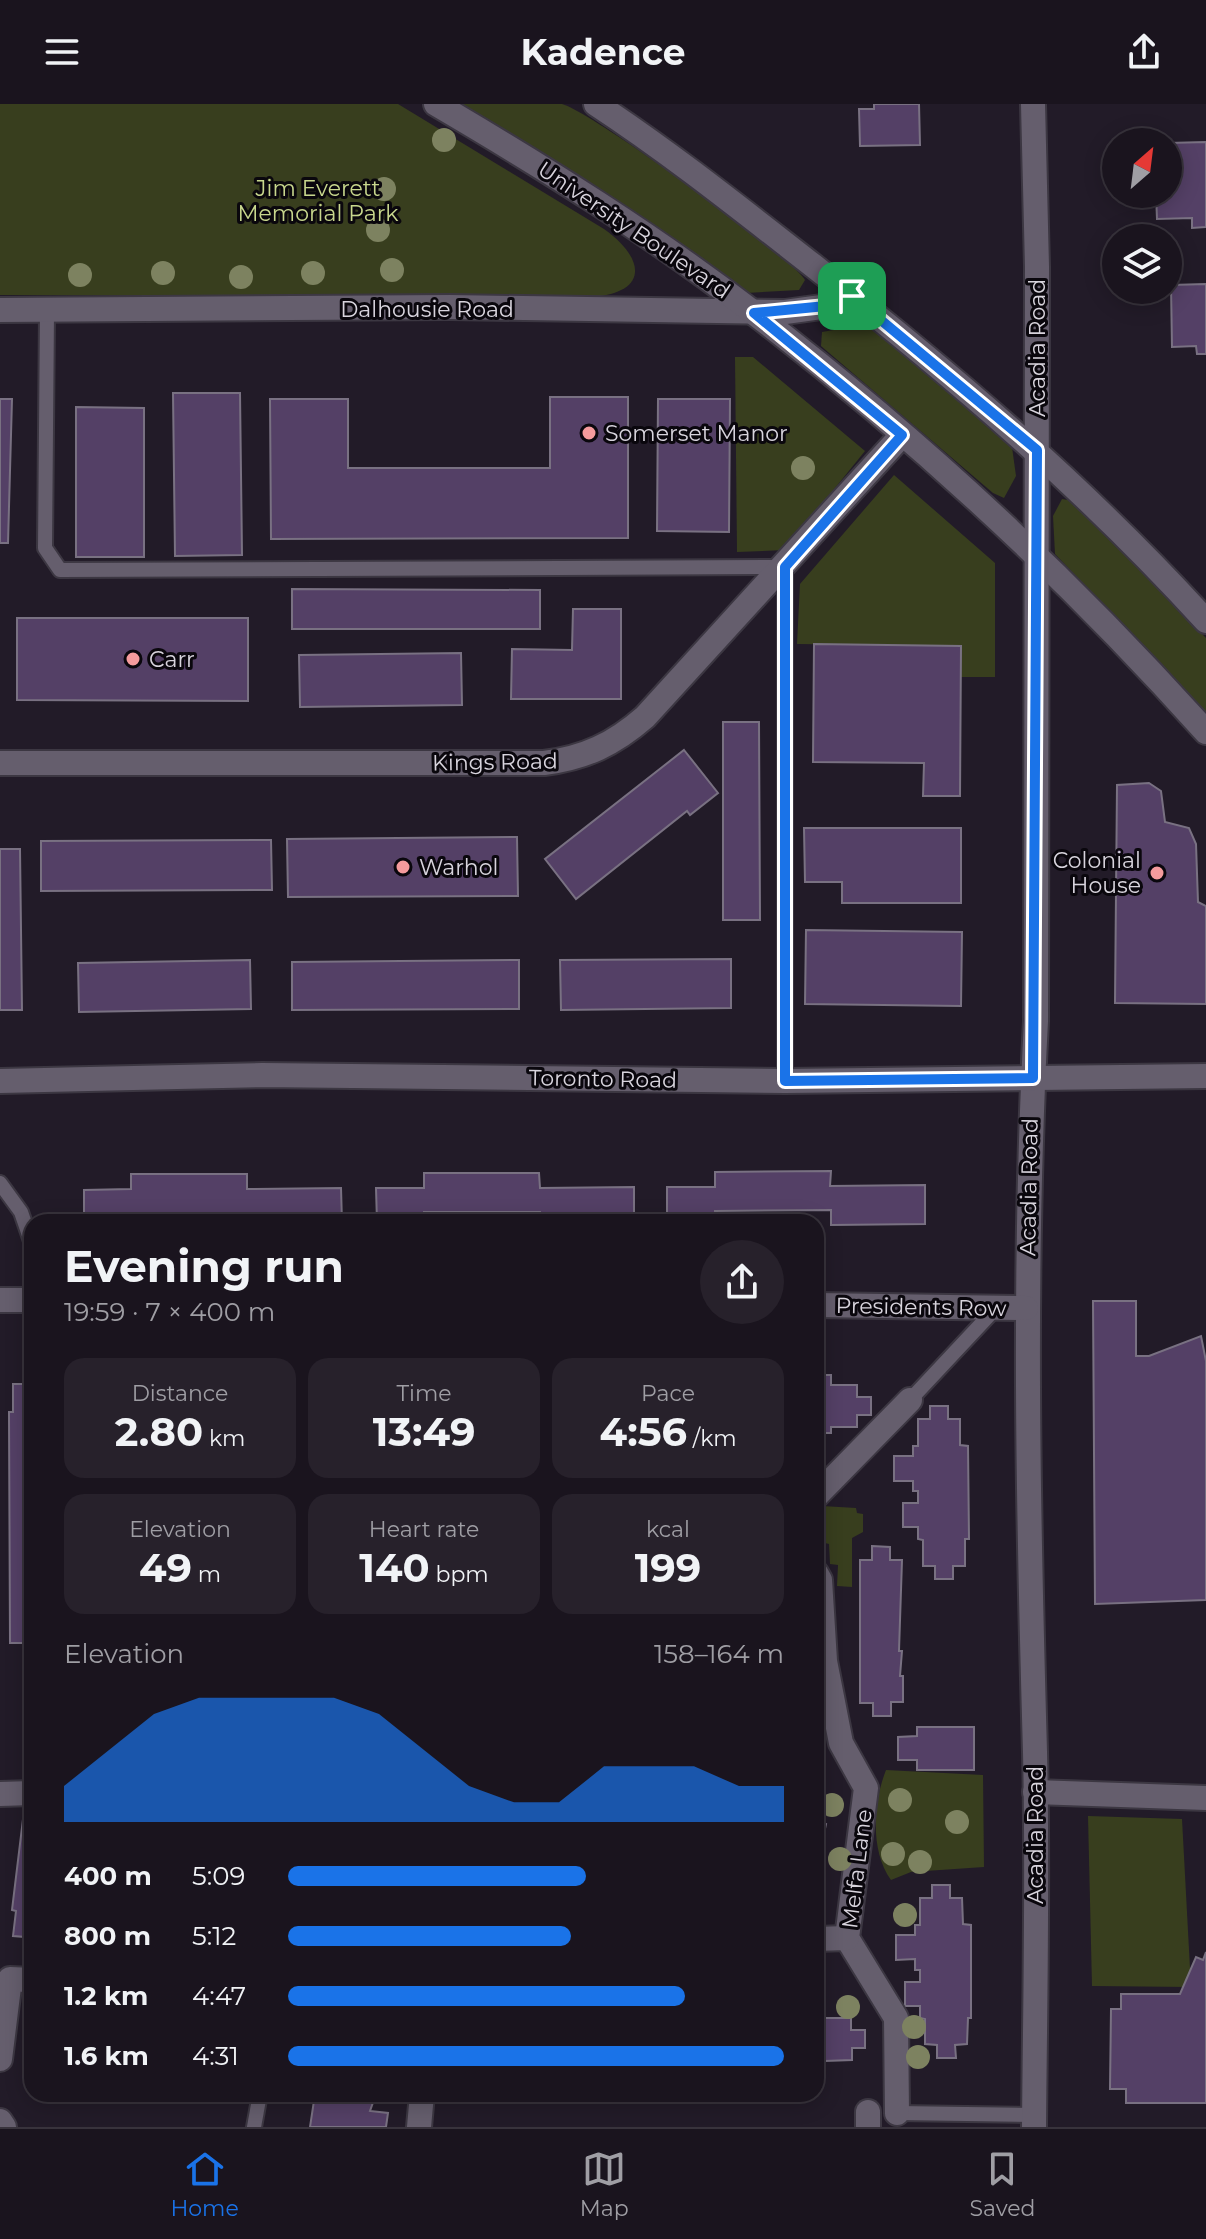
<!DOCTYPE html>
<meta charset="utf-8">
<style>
:root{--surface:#1a141e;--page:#27212b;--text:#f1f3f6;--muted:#9f9ea4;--line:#38333c;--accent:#1a73e8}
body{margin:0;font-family:Montserrat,sans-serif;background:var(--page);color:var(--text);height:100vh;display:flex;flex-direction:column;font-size:30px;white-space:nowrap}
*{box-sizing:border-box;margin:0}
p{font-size:26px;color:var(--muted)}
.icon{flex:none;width:44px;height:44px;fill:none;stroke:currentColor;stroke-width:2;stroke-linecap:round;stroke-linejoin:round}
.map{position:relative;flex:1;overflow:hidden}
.panel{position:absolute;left:24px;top:1110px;width:800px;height:888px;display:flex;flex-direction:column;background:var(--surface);border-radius:24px;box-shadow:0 4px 20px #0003,0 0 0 2px var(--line)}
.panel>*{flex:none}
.needle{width:52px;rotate:28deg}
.fabs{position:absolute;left:1102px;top:24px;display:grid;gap:16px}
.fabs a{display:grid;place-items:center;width:80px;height:80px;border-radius:50%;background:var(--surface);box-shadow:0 4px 20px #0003,0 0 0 2px var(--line);font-size:40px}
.pin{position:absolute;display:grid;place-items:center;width:68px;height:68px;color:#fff;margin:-34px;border-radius:16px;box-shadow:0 4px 12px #0006}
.round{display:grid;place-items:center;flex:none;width:84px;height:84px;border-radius:42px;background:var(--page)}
.summary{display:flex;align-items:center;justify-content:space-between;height:136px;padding:0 40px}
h1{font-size:44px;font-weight:700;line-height:60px}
.stats{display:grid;grid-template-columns:repeat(3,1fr);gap:12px;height:136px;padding:8px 40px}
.stats div{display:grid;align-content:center;border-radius:20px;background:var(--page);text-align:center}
.stats b{font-size:40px;font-weight:700}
.stats small{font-size:22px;font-weight:400}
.stats p{font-size:22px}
.chart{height:224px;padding:16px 40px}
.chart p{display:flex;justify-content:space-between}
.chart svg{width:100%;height:144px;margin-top:8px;fill:var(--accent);opacity:.7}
ul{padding:0 40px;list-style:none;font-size:26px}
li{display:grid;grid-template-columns:128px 96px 1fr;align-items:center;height:60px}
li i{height:20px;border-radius:10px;background:var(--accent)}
header{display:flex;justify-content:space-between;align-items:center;height:104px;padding:0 40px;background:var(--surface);font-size:36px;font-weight:700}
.menu{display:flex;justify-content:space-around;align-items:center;height:112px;border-top:2px solid var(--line);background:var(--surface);font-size:22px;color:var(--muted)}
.menu a{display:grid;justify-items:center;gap:4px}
.menu .on{color:var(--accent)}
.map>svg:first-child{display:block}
.green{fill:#383e1e}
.building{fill:#544066;stroke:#797182;stroke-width:2}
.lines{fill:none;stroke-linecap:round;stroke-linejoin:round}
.lane-casing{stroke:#3c3742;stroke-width:18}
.street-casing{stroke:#3c3742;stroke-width:28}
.secondary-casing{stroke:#3c3742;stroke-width:28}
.lane{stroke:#655e6d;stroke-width:14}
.street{stroke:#655e6d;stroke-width:24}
.secondary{stroke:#655e6d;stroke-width:24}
.tree{fill:#7d8260}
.route-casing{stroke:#fff;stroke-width:16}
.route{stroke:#1a73e8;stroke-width:10}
.poi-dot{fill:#f59b9d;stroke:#0a070d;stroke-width:3}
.labels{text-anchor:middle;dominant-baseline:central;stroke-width:6;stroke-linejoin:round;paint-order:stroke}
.park-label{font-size:22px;fill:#c8d78d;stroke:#0a070d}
.street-label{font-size:22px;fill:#d8d4dd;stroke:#0a070d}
.poi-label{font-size:22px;fill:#d8d4dd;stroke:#0a070d;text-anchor:start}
</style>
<header><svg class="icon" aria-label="menu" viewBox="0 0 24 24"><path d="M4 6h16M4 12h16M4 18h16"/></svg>Kadence<svg class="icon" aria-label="share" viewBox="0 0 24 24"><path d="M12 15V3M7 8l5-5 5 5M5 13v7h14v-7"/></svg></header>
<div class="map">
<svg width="1206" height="2023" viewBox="0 0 1206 2023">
<rect width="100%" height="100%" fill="#221b28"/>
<g class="green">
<path d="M0 0H398L604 125C645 154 650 189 591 193L0 191Z"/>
<path d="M458 0C486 0 537 0 562 0 589 6 792 153 805 176L799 186 746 189Z"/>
<polygon points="845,224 875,224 1012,343 1016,372 1004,394 993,389 821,242 822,228"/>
<polygon points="735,253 753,253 865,347 785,446 737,448"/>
<polygon points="894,371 995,459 995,573 960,573 960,542 797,540 800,480"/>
<polygon points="1062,395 1074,397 1206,534 1206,608 1055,450 1053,412"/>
<polygon points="822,1402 856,1404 857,1409 863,1410 863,1428 852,1434 852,1483 837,1482 838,1461 830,1460 829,1440 816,1437 816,1411 821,1412"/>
<path d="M886 1666 983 1671 984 1763 911 1768 891 1776C870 1747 873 1699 886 1666Z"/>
<polygon points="1088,1712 1182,1715 1191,1883 1092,1882"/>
</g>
<g class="building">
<polygon points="874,0 919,0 920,41 860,42 859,5 874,5"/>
<polygon points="1206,38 1206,123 1192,124 1192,114 1157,115 1156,90 1168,90 1168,39"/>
<polygon points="1206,180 1206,250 1197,250 1196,242 1172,243 1171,181"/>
<polygon points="173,289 240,289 242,451 175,452"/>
<polygon points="550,293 628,293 628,434 271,435 270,295 348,295 348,364 550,364"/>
<polygon points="0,295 12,295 8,439 0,439"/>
<polygon points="658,295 730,295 729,428 657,427"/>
<polygon points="76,303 144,304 144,453 76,453"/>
<polygon points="292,485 540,486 540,525 292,525"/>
<polygon points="573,505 621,505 621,595 511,595 512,545 572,546"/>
<polygon points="17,514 248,514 248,597 17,596"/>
<polygon points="814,540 961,542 960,692 923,692 924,659 813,658"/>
<polygon points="461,549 462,601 300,603 299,551"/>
<polygon points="723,618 759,618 760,816 723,816"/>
<polygon points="684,646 718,689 690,711 687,707 576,795 545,755"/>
<polygon points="1149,679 1161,687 1165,718 1189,724 1196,740 1198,798 1206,802 1206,900 1115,899 1117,681"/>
<polygon points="804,724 961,724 961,799 842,799 842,778 805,778"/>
<polygon points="517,733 518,792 288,793 287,735"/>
<polygon points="271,736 272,786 41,787 41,737"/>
<polygon points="0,745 20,745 22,906 0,906"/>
<polygon points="806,826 962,828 961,902 805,900"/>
<polygon points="731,855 731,904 561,906 560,856"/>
<polygon points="250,856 251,905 79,908 78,859"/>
<polygon points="519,856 519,905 292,906 292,858"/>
<polygon points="831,1067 830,1082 925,1081 925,1120 831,1121 831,1106 715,1107 715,1118 667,1118 667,1083 715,1083 715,1068"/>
<polygon points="424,1069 539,1069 540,1084 634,1083 634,1118 540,1118 540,1108 424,1108 424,1118 377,1118 376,1084 424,1084"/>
<polygon points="131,1070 247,1070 247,1085 341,1084 342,1118 247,1118 247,1109 132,1110 132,1118 84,1118 84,1086 131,1085"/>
<polygon points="1093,1197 1136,1197 1136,1252 1149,1252 1201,1232 1206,1257 1206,1496 1095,1500"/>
<polygon points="25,1266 32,1266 32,1539 10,1539 9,1308 13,1308 13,1280 25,1280"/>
<polygon points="816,1271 831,1271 831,1281 857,1281 857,1293 871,1293 871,1311 857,1311 857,1323 831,1323 831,1329 820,1329 820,1347 816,1347"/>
<polygon points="930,1302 948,1302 948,1315 960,1315 960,1341 968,1342 969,1435 965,1435 965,1462 953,1462 953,1475 935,1475 935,1462 923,1462 923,1436 918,1435 918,1423 903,1423 903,1399 918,1399 918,1387 913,1387 913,1377 894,1377 894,1352 913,1352 913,1342 918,1342 918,1315 930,1315"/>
<polygon points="872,1442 890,1443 890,1456 902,1456 899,1547 902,1547 900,1572 903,1572 903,1598 891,1598 891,1612 873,1612 873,1599 860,1599 860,1456 872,1456"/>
<polygon points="917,1623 974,1623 974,1666 917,1666 917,1656 898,1656 898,1633 917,1632"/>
<polygon points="23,1715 32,1716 32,1848 24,1847 25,1833 13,1832 16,1807 12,1806"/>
<polygon points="816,1718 826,1720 822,1739 816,1738"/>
<polygon points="932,1781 950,1781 950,1794 962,1794 963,1820 971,1821 971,1914 968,1914 967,1940 955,1941 956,1954 937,1954 937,1941 925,1940 925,1915 920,1914 920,1902 905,1902 905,1878 920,1878 920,1866 915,1866 915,1855 896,1856 896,1831 915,1831 915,1821 920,1821 920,1794 932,1794"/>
<polygon points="1206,1848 1206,1999 1126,1999 1126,1985 1110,1985 1111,1905 1121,1905 1121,1890 1180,1890 1196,1853 1203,1856"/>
<polygon points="825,1908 825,1914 851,1914 851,1926 865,1926 865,1944 852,1944 852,1956 825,1957 825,1967 816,1966 816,1909"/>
<polygon points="32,1930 32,1981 26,1980"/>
<polygon points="315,1990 376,1990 370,2007 388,2009 386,2023 310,2023"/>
<polygon points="467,1990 518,1990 469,1998"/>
</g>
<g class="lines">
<defs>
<g id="lane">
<polyline points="47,208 45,444 60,466 785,463 785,977"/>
<polyline points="0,1079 21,1108 32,1140"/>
<polyline points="910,1296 996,1204"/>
<polyline points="897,2009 1035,2011"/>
<polyline points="254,2023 260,1990"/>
</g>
<g id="street">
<path d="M1033 0 1037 163 1036 917C1023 1161 1028 1404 1035 1648 1038 1773 1035 1898 1034 2023"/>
<polyline points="0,206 450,203 785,208 836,201 852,192"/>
<path d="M0 659H544C585 654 614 640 645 613L902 331"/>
<polyline points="0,977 262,971 785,977 1206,972"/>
<polyline points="0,1196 32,1196"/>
<polyline points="816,1201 1026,1204"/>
<polyline points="816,1392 910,1296"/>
<polyline points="816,1469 820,1476 825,1557 841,1639 866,1684 847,1834 896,1914 897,2009"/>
<polyline points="1035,1688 1206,1694"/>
<polyline points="0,1690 32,1689"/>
<polyline points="816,1835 847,1834"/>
<polyline points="0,1955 10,1875 32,1876"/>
<polyline points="0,2017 4,2023"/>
<polyline points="419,2023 422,1990"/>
<polyline points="868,2023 868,2008"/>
</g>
<g id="secondary">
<path d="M436 0C545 64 654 132 754 209 916 333 1070 476 1206 628"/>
<path d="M596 0C672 50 743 107 815 163 956 274 1085 384 1206 517"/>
</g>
</defs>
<use href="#lane" class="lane-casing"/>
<use href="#street" class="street-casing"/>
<use href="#secondary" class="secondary-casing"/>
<use href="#lane" class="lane"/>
<use href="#street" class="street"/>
<use href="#secondary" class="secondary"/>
</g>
<g class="tree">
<circle cx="444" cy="36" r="12"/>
<circle cx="384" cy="85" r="12"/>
<circle cx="378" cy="126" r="12"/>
<circle cx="392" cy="166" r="12"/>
<circle cx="163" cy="169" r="12"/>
<circle cx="313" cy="169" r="12"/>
<circle cx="80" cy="171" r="12"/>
<circle cx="241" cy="173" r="12"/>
<circle cx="803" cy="364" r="12"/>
<circle cx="900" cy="1696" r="12"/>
<circle cx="832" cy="1701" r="12"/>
<circle cx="957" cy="1718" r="12"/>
<circle cx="893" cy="1750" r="12"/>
<circle cx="840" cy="1755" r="12"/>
<circle cx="920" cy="1758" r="12"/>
<circle cx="905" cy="1811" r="12"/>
<circle cx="848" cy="1903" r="12"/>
<circle cx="914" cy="1923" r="12"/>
<circle cx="918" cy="1953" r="12"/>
</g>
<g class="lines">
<defs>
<polygon id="route" points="852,192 1037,346 1033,974 785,977 785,463 902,331 754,209 836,201"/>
</defs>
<use href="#route" class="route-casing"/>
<use href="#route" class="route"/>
</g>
<g class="poi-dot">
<circle cx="589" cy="329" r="8"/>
<circle cx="133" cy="555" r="8"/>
<circle cx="403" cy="763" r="8"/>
<circle cx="1157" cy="769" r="8"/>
</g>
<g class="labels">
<g class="park-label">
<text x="318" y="84">Jim Everett<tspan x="318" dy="25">Memorial Park</tspan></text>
</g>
<g class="street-label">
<text transform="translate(634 126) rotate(34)">University Boulevard</text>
<text x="427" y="205">Dalhousie Road</text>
<text transform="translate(1037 244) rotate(-90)">Acadia Road</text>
<text transform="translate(495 658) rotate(-1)">Kings Road</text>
<text transform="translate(603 975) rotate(1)">Toronto Road</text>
<text transform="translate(1029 1083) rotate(-89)">Acadia Road</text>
<text transform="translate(921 1203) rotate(1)">Presidents Row</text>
<text transform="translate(1035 1731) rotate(-90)">Acadia Road</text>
<text transform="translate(857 1765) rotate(-83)">Melfa Lane</text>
</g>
<g class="poi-label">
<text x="605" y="329">Somerset Manor</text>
<text x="149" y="555">Carr</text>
<text x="1141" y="756" text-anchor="end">Colonial<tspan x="1141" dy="25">House</tspan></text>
<text x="419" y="763">Warhol</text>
</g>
</g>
</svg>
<div class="fabs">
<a><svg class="needle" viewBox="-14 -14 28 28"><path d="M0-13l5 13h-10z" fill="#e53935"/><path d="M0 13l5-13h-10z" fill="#9f9ea4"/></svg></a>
<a><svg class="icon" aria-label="layers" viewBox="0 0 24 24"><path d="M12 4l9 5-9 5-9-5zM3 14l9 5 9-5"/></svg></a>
</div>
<div class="pin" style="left:852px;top:192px;background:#1e9e55"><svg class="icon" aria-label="arrive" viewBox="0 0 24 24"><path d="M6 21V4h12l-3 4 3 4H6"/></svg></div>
<section class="panel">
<div class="summary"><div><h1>Evening run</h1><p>19:59 · 7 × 400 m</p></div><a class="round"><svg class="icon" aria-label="share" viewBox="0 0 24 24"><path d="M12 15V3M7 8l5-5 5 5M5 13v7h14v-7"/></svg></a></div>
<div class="stats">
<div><p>Distance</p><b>2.80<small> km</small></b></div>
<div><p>Time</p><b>13:49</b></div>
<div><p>Pace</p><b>4:56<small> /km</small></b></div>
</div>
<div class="stats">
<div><p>Elevation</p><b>49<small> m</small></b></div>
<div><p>Heart rate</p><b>140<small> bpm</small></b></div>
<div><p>kcal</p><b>199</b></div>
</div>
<div class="chart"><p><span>Elevation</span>158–164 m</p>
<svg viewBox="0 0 160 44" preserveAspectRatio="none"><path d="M0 44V33L10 22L20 11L30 6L40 6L50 6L60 6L70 11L80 22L90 33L100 38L110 38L120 27L130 27L140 27L150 33L160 33V44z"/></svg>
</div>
<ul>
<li><b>400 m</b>5:09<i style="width:60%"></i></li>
<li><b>800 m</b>5:12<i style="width:57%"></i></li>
<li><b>1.2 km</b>4:47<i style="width:80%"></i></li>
<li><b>1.6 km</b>4:31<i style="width:100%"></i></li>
</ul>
</section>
</div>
<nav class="menu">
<a class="on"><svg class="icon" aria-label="home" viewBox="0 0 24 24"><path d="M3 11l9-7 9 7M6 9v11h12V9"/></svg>Home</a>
<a><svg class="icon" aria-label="map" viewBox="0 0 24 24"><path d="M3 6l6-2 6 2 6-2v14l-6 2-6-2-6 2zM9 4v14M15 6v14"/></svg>Map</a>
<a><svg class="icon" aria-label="saved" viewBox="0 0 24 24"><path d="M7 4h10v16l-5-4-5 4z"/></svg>Saved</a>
</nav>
